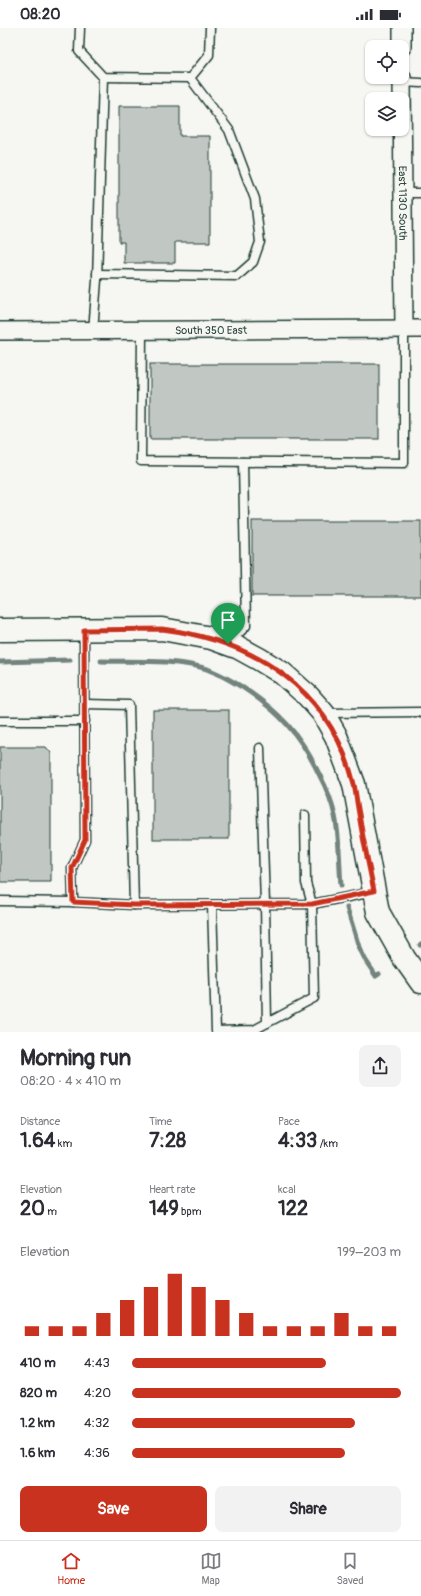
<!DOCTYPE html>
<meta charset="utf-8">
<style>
:root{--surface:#fff;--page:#f2f2f3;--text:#2b2b33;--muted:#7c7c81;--line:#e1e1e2;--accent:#c8321e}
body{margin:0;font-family:Pangolin,sans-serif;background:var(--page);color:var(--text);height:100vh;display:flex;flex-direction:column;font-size:15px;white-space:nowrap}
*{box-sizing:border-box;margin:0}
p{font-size:13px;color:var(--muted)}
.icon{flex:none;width:22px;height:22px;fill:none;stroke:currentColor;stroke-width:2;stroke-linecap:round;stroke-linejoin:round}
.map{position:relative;height:1004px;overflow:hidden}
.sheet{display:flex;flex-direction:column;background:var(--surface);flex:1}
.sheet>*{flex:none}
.tools{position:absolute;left:365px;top:12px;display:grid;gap:8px}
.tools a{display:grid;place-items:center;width:44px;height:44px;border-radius:8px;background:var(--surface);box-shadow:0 1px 3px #0004;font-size:20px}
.pin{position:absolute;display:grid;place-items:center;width:34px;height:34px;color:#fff;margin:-41px -17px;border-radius:50% 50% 50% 0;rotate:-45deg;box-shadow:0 0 4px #0007}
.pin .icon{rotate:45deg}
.round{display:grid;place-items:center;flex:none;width:42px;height:42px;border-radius:8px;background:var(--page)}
.headline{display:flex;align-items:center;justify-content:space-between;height:68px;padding:0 20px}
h1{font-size:22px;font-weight:800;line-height:30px}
.figures{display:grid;grid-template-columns:repeat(3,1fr);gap:6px;height:68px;padding:4px 20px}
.figures div{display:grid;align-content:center}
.figures b{font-size:20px;font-weight:800}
.figures small{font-size:11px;font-weight:400}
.figures p{font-size:11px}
.chart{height:112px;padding:8px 20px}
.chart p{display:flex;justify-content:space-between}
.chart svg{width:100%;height:72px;margin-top:4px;stroke:var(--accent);stroke-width:6}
.cta{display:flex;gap:8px;margin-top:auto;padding:8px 20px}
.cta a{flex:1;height:46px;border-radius:8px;background:var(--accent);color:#fff;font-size:16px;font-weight:800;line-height:46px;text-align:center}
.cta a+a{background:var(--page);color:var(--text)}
ul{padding:0 20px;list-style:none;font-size:13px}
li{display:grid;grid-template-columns:64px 48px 1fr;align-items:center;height:30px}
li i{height:10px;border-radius:5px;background:var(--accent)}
.status{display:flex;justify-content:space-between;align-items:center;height:28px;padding:0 20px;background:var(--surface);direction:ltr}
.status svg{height:11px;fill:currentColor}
.tabs{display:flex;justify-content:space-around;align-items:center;height:56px;border-top:1px solid var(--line);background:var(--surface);font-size:11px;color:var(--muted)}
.tabs a{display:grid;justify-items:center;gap:2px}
.tabs .on{color:var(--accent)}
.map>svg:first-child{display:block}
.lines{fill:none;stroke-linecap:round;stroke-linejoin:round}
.stream{stroke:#72847d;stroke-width:5}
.building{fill:#c1c8c3;stroke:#1f3d34}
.lane-casing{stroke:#1f3d34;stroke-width:11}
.street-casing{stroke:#1f3d34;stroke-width:20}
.secondary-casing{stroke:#1f3d34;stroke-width:25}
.lane{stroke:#f6f6f2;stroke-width:8}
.street{stroke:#f6f6f2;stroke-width:17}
.secondary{stroke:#f6f6f2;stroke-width:22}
.route-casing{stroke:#fff;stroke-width:8}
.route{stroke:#c8321e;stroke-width:5}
.labels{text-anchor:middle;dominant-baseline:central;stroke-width:3.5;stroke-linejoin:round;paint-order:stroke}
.street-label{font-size:11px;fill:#1f3d34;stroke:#f6f6f2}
</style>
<div class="status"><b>08:20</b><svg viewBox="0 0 49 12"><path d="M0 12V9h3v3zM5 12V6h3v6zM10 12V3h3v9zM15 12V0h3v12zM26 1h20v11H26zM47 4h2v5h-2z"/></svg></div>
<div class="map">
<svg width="421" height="1004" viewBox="0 0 421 1004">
<rect width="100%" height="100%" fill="#f6f6f2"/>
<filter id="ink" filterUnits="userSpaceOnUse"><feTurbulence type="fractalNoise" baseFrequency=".025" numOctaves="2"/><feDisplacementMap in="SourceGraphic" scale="8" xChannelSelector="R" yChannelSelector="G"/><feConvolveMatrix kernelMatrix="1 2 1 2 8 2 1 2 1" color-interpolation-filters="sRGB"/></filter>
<g filter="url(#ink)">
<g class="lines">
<g class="stream">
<path d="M101 633C134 634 172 631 204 640 217 644 230 652 242 659 279 683 300 706 319 746 326 759 332 773 335 788 340 811 339 834 341 857"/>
<polyline points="0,634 70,632"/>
<polyline points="347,880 359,919 366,933 376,948 379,946"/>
<polyline points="420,917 421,916"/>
</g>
</g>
<g class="building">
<polygon points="119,78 180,78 180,108 210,108 210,214 175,214 175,235 124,235 124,214 119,214"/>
<rect x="150" y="336" width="229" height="75"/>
<rect x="252" y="493" width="169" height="75"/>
<rect x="153" y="682" width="76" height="129"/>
<polygon points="0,719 46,719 51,725 51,854 0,854"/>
</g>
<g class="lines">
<defs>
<g id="lane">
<polyline points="80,0 79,23 103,49 190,50 209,27 210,0"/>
<polyline points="402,54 421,55"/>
<polyline points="403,165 421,165"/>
<polyline points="97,246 237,248 253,234 260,214 255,171 229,102 190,50"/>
<polyline points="93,303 97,252 103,49"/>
<polyline points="142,303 141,433 404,435 404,301"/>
<polyline points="230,614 246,598 243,434"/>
<polyline points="85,676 129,677 134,877"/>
<polyline points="325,685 421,684"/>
<polyline points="0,693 85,693"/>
<polyline points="0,873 73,874 72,840 85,812 84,602"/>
<polyline points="73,874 134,877 312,876 373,864"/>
<polyline points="212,877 216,1003 254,1002 267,995 265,876 260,720"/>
<polyline points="267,995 314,970 312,876 306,855 305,787"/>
</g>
<g id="street">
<polyline points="402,0 402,19"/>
<path id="s1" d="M402 49 404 301"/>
<path id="s2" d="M0 303 421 301"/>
</g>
<polyline id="secondary" points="0,602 162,601 211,610 239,620 259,631 282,645 308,668 323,685 336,708 354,756 378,884 404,930 421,954"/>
</defs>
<use href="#lane" class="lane-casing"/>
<use href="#street" class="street-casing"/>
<use href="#secondary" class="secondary-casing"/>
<use href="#lane" class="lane"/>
<use href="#street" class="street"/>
<use href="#secondary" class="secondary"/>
</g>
</g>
<g class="lines" filter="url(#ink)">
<defs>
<path id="route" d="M162 601C255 613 330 660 354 756 356 766 357 776 359 786 363 812 369 838 374 863L312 876 134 877 73 874 72 840 85 812 84 602Z"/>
</defs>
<use href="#route" class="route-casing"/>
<use href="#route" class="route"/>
</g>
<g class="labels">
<g class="street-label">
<text stroke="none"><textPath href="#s1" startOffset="126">East 1130 South</textPath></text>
<text stroke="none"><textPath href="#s2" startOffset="211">South 350 East</textPath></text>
</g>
</g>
</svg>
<div class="tools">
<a><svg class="icon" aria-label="locate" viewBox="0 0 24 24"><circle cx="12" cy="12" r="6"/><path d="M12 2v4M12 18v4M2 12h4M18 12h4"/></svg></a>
<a><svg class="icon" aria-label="layers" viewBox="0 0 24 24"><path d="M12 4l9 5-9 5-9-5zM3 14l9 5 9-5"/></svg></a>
</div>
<div class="pin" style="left:228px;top:616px;background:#1e9e55"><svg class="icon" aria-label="arrive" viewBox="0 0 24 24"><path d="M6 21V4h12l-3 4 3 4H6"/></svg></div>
</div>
<section class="sheet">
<div class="headline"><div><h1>Morning run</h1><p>08:20 · 4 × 410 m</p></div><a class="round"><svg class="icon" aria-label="share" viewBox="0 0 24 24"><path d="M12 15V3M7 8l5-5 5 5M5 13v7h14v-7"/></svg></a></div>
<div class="figures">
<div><p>Distance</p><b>1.64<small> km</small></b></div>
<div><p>Time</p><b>7:28</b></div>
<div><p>Pace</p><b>4:33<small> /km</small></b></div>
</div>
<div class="figures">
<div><p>Elevation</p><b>20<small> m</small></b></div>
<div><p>Heart rate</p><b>149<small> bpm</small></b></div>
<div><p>kcal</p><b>122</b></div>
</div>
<div class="chart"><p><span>Elevation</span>199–203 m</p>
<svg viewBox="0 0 160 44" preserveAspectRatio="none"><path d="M5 44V38M15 44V38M25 44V38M35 44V30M45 44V22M55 44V14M65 44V6M75 44V14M85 44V22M95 44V30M105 44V38M115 44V38M125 44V38M135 44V30M145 44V38M155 44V38"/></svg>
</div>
<ul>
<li><b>410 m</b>4:43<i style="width:72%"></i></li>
<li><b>820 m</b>4:20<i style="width:100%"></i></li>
<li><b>1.2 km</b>4:32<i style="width:83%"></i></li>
<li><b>1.6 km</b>4:36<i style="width:79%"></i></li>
</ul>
<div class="cta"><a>Save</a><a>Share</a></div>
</section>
<nav class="tabs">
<a class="on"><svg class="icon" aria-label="home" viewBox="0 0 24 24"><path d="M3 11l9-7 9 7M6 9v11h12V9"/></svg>Home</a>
<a><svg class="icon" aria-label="map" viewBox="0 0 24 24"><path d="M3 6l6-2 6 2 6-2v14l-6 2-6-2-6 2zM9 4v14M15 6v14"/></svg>Map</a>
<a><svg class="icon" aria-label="saved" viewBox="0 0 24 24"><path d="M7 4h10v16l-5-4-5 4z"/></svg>Saved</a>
</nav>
